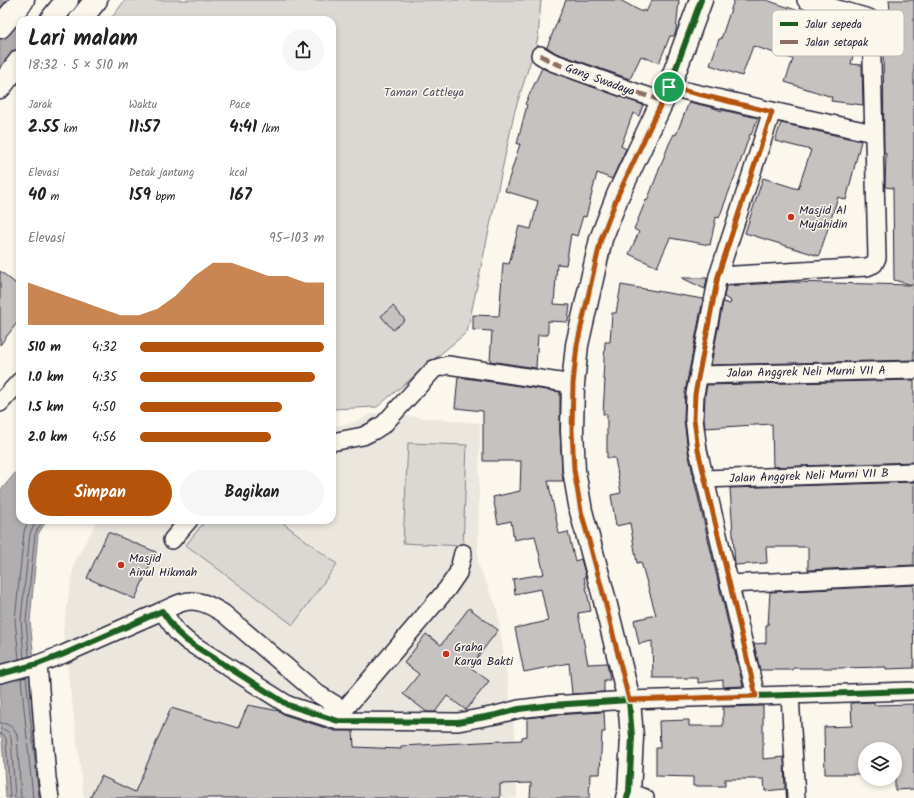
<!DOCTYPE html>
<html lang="id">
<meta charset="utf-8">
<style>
:root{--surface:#fff;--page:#f6f6f6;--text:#222;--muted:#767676;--accent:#b45309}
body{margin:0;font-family:Kalam,sans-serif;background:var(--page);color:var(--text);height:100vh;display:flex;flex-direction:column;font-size:15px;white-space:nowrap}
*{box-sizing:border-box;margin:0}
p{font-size:13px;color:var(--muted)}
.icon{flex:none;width:22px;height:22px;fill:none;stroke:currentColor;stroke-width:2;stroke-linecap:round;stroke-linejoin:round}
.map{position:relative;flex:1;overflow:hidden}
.side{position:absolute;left:16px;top:16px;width:320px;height:508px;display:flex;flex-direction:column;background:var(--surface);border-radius:12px;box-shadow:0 2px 6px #0003}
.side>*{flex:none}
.tools{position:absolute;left:858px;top:742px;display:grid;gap:8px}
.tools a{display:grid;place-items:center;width:44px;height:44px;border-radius:50%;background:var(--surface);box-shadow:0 2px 6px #0003;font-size:20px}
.pin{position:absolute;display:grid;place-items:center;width:34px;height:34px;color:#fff;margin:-17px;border:2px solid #fff;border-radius:50%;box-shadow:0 1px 4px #0007}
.round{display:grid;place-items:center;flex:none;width:42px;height:42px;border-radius:21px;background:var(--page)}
.headline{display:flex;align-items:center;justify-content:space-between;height:68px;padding:0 12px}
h1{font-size:22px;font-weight:800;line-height:30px}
.figures{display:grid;grid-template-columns:repeat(3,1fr);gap:6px;height:68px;padding:4px 12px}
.figures div{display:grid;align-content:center}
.figures b{font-size:17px;font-weight:800}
.figures small{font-size:11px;font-weight:400}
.figures p{font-size:11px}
.chart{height:112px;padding:8px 12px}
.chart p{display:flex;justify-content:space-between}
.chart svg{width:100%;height:72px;margin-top:4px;fill:var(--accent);opacity:.7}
.cta{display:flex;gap:8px;margin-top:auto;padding:8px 12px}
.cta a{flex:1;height:46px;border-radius:24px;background:var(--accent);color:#fff;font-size:16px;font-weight:800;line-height:46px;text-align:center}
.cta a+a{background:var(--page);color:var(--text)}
ul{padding:0 12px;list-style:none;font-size:13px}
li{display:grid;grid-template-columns:64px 48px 1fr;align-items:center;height:30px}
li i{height:10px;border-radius:5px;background:var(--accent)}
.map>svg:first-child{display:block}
.built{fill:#ebe7df}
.green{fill:#dbd8d3;stroke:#7e7d87}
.water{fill:#b1aeb0;stroke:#787681}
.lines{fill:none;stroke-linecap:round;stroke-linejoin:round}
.shore{stroke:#5b5a6a;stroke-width:1}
.building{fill:#c6c2c0;stroke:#22223b}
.minor-casing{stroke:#22223b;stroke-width:20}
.tertiary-casing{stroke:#22223b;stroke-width:25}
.motorway-casing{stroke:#22223b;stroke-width:25}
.minor{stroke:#fbf7ec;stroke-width:17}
.tertiary{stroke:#fbf7ec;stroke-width:22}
.motorway{stroke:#fbf7ec;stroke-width:22}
.quiet{stroke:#8d6e63;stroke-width:5;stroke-dasharray:10 5;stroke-linecap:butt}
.cycleway-casing{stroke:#fbf7ec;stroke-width:8}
.cycleway{stroke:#1b5e20;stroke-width:6}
.route-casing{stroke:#fff;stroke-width:8}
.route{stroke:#b45309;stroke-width:5}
.poi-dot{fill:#c8321e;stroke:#fbf7ec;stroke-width:1.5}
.labels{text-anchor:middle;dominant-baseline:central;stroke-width:3;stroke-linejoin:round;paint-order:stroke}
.street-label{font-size:12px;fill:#22223b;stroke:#fbf7ec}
.park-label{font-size:12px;fill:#505061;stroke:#fbf7ec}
.poi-label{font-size:12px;fill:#22223b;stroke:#fbf7ec;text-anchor:start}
.key{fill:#fbf7ec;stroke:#bab7b7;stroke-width:1}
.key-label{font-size:11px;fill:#22223b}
</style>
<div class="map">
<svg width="914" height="798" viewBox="0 0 914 798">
<rect width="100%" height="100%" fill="#fbf7ec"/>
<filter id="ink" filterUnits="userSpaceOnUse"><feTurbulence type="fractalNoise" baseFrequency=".025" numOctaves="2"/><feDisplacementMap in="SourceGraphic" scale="8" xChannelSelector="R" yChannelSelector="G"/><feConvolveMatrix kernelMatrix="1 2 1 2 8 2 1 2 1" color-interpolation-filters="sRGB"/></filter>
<g filter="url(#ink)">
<polygon class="built" points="374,413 480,423 478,564 497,608 516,742 517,798 84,798 63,631 74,564 97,520 332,520 332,427 352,423"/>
<g class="green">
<polygon points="125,0 541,0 538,38 515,110 467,332 377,407 332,409 332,20 110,20"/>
<polygon points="408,443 467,445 463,546 403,543"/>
<polygon points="206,520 279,520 337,564 293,625 186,545"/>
</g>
<g class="water">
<polygon points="0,0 7,0 30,20 20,20 20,87 0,67"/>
<polygon points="20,467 20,520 47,520 38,534 30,621 48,798 6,798 2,739 0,735 0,493 1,490"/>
</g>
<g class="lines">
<g class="shore">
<polyline points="29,656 26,621 35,534 43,520"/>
<polyline points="24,658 21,620 30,533 37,520"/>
<polyline points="19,659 15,620 24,532 25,528 30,520"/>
<polyline points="26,677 39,798"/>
<polyline points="21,678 33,798"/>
<path d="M0 723C8 723 13 727 17 735L21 798"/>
<path d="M0 729C6 729 9 732 11 737L15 798"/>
<polyline points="0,734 4,735 6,739 10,798"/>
</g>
</g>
<g class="building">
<polygon points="566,0 620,0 642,12 643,10 646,12 652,0 679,0 676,31 674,36 670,36 659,63 641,56 630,79 556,53 547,47"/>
<polygon points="734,0 766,0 817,17 818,14 860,26 851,64 862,65 863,105 831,101 832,97 785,82 793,59 753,46 742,76 710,65 719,39 721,39"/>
<polygon points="889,0 914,0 914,360 711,365 723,302 730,304 731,301 724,297 726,286 790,282 912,285 894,280 893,188 885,187 886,153 884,153 883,28 887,29 888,11 890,11"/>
<polygon points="542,68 549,71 643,105 639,116 633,113 621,146 626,149 612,179 597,173 586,217 583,216 577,236 571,234 566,265 557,264 554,304 570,305 568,322 548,321 548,335 538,335 536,368 490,361 492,331 473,330 473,315 499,316 503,263 509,264 519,226 531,229 538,201 505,191 520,144 517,144 527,105 525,104"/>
<polygon points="689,102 714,108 722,111 722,110 758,118 751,135 750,134 741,160 719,218 716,217 710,245 670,238 657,267 629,254 639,232 634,229 646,200 647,201 669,144 674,134 676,135"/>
<polygon points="781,123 861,141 846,200 838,197 819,256 745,233 763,178 798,189 811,150 775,141"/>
<polygon points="0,271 20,287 20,319 0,345"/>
<polygon points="682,278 707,278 705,289"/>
<polygon points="621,285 703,299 685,392 684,420 688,451 694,480 743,686 723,687 723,680 698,683 698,678 653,678 652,641 639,644 634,620 656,615 641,562 637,563 630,523 616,526 611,495 621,493 615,458 607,458 607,414 603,414 605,379 603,379 605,342 610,342 612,313 616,313"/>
<polygon points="393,306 405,320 393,330 381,316"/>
<polygon points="458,377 560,392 560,431 562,471 563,481 548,481 556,518 559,534 568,532 575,561 581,559 586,577 584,577 591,611 578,613 588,664 607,663 610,680 604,680 604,692 572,694 569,663 524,672 515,628 548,621 541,589 515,594 513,579 544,574 535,536 514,540 511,521 498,524 493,497 520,491 521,461 483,461 483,411 455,408"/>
<polygon points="914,380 914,462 773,467 772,424 705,428 704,419 705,395 707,385"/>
<polygon points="914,482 914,565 808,570 808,547 766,547 767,563 735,565 730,488"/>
<polygon points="108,532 156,552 135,599 87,578"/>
<polygon points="914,585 914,611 913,611 914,668 886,669 886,667 839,668 793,668 793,670 760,670 754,644 766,643 766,625 768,625 770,592"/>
<polygon points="469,608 498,630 470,667 489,681 466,710 447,696 435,712 427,712 403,694 419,674 404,663 426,634 441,645"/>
<polygon points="874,702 874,705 914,704 914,789 895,790 895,749 865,749 865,774 825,774 824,727 852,726 851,703"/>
<polygon points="248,705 279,711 285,715 335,731 353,731 354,747 401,749 401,746 522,740 522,737 527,736 527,718 553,715 604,712 605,732 602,732 600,774 590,774 589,798 530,798 531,783 500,784 500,798 90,798 101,776 135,792 171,708 238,728"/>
<polygon points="763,706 763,759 784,757 785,789 765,791 764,779 725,779 725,786 693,786 693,777 656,776 656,748 660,748 659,721 689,720 689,726 723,726 723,707"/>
</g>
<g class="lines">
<defs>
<g id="minor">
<polyline points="540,55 552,62 635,92 663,101"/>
<polyline points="669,87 772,111 873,133"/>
<polyline points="718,276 867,267 874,264 877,258 871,22 869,18 806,0"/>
<polyline points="699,375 914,370"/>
<polyline points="0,403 20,381"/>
<polyline points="332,442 363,436 373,431 384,424 434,369 440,367 448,365 573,384"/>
<polyline points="704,479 914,472"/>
<polyline points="172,540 189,520"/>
<polyline points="729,584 914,575"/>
<path d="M162 611C169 608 176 604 184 602 198 598 211 606 223 613L318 694 344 710"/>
<polyline points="38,664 47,778 50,798"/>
<polyline points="0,674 38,664 64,654 162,611 177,632 187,641 288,705 338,721 458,722 496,715 519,709 552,705 629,700 911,691"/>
<polyline points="790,695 796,798"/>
<polyline points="756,696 698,450 694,419 695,394 718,276 772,111"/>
<polyline points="339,720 344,710 447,589 458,573 463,553"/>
<polyline points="629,792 645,798"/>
</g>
<polyline id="tertiary" points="627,798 629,792 632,737 629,700 604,597 581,511 574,470 572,430 573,384 577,345 601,239 618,195 669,87 701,0"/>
<g id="motorway">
<polyline points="51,20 67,0"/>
<polyline points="80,20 96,0"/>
<polyline points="0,27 23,0"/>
<polyline points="0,87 20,61"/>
</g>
</defs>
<use href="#minor" class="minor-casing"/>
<use href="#tertiary" class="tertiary-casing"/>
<use href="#motorway" class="motorway-casing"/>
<use href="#minor" class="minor"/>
<use href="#tertiary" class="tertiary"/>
<use href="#motorway" class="motorway"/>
<polyline class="quiet" points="540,55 552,62 635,92 663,101"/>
<defs>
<g id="cycleway">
<polyline points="0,674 38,664 64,654 162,611 177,632 187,641 288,705 338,721 458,722 496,715 519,709 552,705 629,700 911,691"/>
<polyline points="627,798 629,792 632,737 629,700 604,597 581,511 574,470 572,430 573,384 577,345 601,239 618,195 669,87 701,0"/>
</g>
</defs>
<use href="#cycleway" class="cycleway-casing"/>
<use href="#cycleway" class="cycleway"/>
</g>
</g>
<g class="lines" filter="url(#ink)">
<defs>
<polygon id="route" points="669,87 772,112 718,276 695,394 694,419 698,450 756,696 629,700 604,597 581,511 574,470 572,430 573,384 577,345 601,239 618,195"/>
</defs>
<use href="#route" class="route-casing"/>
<use href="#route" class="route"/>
</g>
<g class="poi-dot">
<circle cx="791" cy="217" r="4"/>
<circle cx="121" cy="565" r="4"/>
<circle cx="446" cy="654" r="4"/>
</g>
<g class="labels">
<g class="street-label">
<text transform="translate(600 80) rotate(20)">Gang Swadaya</text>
<text transform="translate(806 372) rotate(-1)">Jalan Anggrek Neli Murni VII A</text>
<text transform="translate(809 476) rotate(-2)">Jalan Anggrek Neli Murni VII B</text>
</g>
<g class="park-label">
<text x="424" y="92">Taman Cattleya</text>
</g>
<g class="poi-label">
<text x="799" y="210">Masjid Al<tspan x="799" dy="14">Mujahidin</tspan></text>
<text x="129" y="558">Masjid<tspan x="129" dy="14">Ainul Hikmah</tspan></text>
<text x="454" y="647">Graha<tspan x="454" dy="14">Karya Bakti</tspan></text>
</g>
</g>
<rect x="772" y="10" width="132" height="46" rx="6" class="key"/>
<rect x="780" y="22" width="18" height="4" fill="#1b5e20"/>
<rect x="780" y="40" width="18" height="4" fill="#8d6e63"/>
<g class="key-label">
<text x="805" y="28">Jalur sepeda</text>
<text x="805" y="46">Jalan setapak</text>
</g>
</svg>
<div class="tools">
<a><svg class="icon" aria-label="layers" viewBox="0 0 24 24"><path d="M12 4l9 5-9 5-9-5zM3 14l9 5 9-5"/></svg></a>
</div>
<div class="pin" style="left:669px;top:87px;background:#1e9e55"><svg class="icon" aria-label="arrive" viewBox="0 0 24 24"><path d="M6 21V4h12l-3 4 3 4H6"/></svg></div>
<section class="side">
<div class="headline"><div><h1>Lari malam</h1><p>18:32 · 5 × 510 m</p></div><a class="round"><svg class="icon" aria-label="share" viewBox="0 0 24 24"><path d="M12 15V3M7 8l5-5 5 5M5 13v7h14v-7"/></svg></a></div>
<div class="figures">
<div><p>Jarak</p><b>2.55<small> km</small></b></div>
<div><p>Waktu</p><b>11:57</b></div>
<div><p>Pace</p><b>4:41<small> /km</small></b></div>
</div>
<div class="figures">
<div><p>Elevasi</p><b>40<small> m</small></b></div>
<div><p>Detak jantung</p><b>159<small> bpm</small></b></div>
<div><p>kcal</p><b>167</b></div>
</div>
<div class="chart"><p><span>Elevasi</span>95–103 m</p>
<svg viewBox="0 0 160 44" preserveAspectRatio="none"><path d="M0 44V18L10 22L20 26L30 30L40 34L50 38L60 38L70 34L80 26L90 14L100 6L110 6L120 10L130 14L140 14L150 18L160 18V44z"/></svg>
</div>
<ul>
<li><b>510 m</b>4:32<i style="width:100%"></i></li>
<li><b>1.0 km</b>4:35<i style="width:95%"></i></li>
<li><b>1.5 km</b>4:50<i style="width:77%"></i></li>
<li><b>2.0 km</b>4:56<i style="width:71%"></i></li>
</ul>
<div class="cta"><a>Simpan</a><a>Bagikan</a></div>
</section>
</div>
